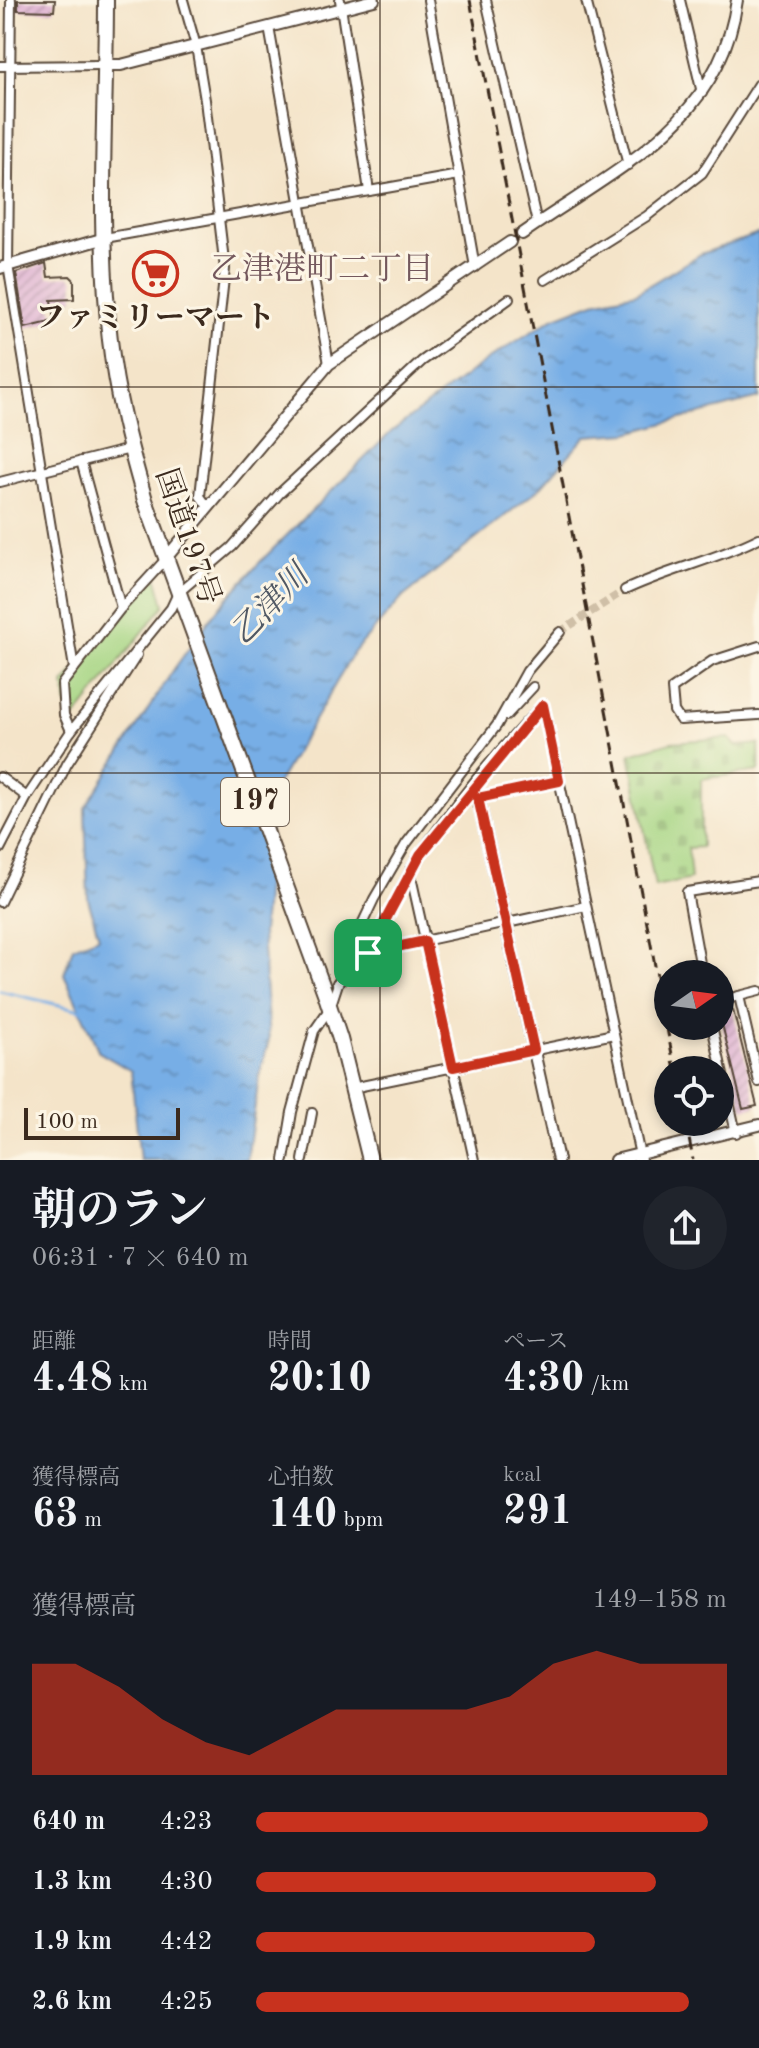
<!DOCTYPE html>
<html lang="ja">
<meta charset="utf-8">
<style>
:root{--surface:#171b24;--page:#20242c;--text:#f1f3f6;--muted:#9ea1a6;--accent:#c8321e}
body{margin:0;font-family:"Old Standard TT","Noto Serif JP",serif;background:var(--page);color:var(--text);height:100vh;display:flex;flex-direction:column;font-size:30px;white-space:nowrap}
*{box-sizing:border-box;margin:0}
p{font-size:26px;color:var(--muted)}
.icon{flex:none;width:44px;height:44px;fill:none;stroke:currentColor;stroke-width:2;stroke-linecap:round;stroke-linejoin:round}
.map{position:relative;height:1160px;overflow:hidden}
.details{display:flex;flex-direction:column;background:var(--surface);flex:1}
.details>*{flex:none}
.needle{width:52px;rotate:76deg}
.tools{position:absolute;left:654px;top:960px;display:grid;gap:16px}
.tools a{display:grid;place-items:center;width:80px;height:80px;border-radius:50%;background:var(--surface);box-shadow:0 4px 12px #0003;font-size:40px}
.scale{position:absolute;left:24px;bottom:20px;width:156px;box-sizing:border-box;padding-left:8px;border:4px solid #3b2a1e;border-top:0;font-size:22px;line-height:28px;white-space:nowrap;color:#3b2a1e;-webkit-text-stroke:6px #fcf5e5;paint-order:stroke}
.pin{position:absolute;display:grid;place-items:center;width:68px;height:68px;color:#fff;margin:-34px;border-radius:16px;box-shadow:0 4px 12px #0006}
.round{display:grid;place-items:center;flex:none;width:84px;height:84px;border-radius:42px;background:var(--page)}
.summary{display:flex;align-items:center;justify-content:space-between;height:136px;padding:0 32px}
h1{font-size:44px;font-weight:700;line-height:60px}
.stats{display:grid;grid-template-columns:repeat(3,1fr);gap:12px;height:136px;padding:8px 32px}
.stats div{display:grid;align-content:center}
.stats b{font-size:40px;font-weight:700}
.stats small{font-size:22px;font-weight:400}
.stats p{font-size:22px}
.chart{height:224px;padding:16px 32px}
.chart p{display:flex;justify-content:space-between}
.chart svg{width:100%;height:144px;margin-top:8px;fill:var(--accent);opacity:.7}
ul{padding:0 32px;list-style:none;font-size:26px}
li{display:grid;grid-template-columns:128px 96px 1fr;align-items:center;height:60px}
li i{height:20px;border-radius:10px;background:var(--accent)}
.map>svg:first-child{display:block}
.cemetery{fill:url(#cemetery-stones);stroke:#708050;stroke-width:2}
.park{fill:#a6d583;stroke:#708050;stroke-width:2}
.water{fill:url(#water-ripples);stroke:#596c82;stroke-width:2}
.lines{fill:none;stroke-linecap:round;stroke-linejoin:round}
.stream{stroke:#77aee6;stroke-width:3}
.building{fill:url(#building-hatch)}
.minor-tunnel{stroke:#cfbfa7;stroke-width:8;stroke-dasharray:8 4;stroke-linecap:butt}
.minor-casing{stroke:#574638;stroke-width:12}
.tertiary-casing{stroke:#574638;stroke-width:14}
.trunk-casing{stroke:#574638;stroke-width:18}
.minor{stroke:#fff;stroke-width:8}
.tertiary{stroke:#fff;stroke-width:10}
.trunk{stroke:#fff;stroke-width:14}
.rail{stroke:#3b2a1e;stroke-width:3;stroke-dasharray:12 6;stroke-linecap:butt}
.route-casing{stroke:#fff;stroke-width:16}
.route{stroke:#c8321e;stroke-width:10}
.grid{fill:none;stroke:#3b2a1e;stroke-width:2;stroke-opacity:0.55}
.labels{text-anchor:middle;dominant-baseline:central;stroke-width:6;stroke-linejoin:round;paint-order:stroke}
.shield{fill:#fcf5e5;stroke:#75675a;stroke-width:2}
.shield-label{font-size:28px;font-weight:bold;fill:#3b2a1e}
.poi-label{font-size:30px;font-weight:bold;fill:#3b2a1e;stroke:#fcf5e5}
.street-label{font-size:30px;fill:#3b2a1e;stroke:#fcf5e5}
.neighbourhood-label{font-size:32px;fill:#74585d;stroke:#fcf5e5}
.water-label{font-size:32px;font-style:italic;fill:#505864;stroke:#fcf5e5}
</style>
<div class="map">
<svg width="759" height="1160" viewBox="0 0 759 1160">
<defs>
<pattern id="cemetery-stones" width="16" height="16" patternUnits="userSpaceOnUse" patternTransform="scale(2)"><rect width="16" height="16" fill="#a6d583"/><path d="M2 7V4a2 2 0 0 1 4 0v3zM10 15v-3a2 2 0 0 1 4 0v3z" fill="#90b771"/></pattern>
<pattern id="water-ripples" width="26" height="14" patternUnits="userSpaceOnUse" patternTransform="scale(2)"><rect width="26" height="14" fill="#77aee6"/><path d="M2 4q2-2 4 0t4 0M15 11q2-2 4 0t4 0" fill="none" stroke="#638eba"/></pattern>
<pattern id="building-hatch" width="6" height="6" patternUnits="userSpaceOnUse" patternTransform="scale(2)"><rect width="6" height="6" fill="#ddadd2"/><path d="M-1 1l2-2M0 6l6-6M5 7l2-2" fill="none" stroke="#b48daa"/></pattern>
</defs>
<rect width="100%" height="100%" fill="#fcf5e5"/>
<filter id="ink" filterUnits="userSpaceOnUse"><feTurbulence type="fractalNoise" baseFrequency=".0125" numOctaves="2"/><feDisplacementMap in="SourceGraphic" scale="16" xChannelSelector="R" yChannelSelector="G"/><feConvolveMatrix kernelMatrix="1 2 1 2 8 2 1 2 1" color-interpolation-filters="sRGB"/></filter>
<filter id="wash" filterUnits="userSpaceOnUse"><feTurbulence type="fractalNoise" baseFrequency=".006" numOctaves="4" result="noise"/><feDisplacementMap in="SourceGraphic" scale="32" xChannelSelector="R" yChannelSelector="G"/><feGaussianBlur stdDeviation="1.8" result="paint"/><feColorMatrix in="noise" values="0 0 0 0 0 0 0 0 0 0 0 0 0 0 0 0 0 1.4 0 .05"/><feComposite in="paint" operator="in"/></filter>
<g filter="url(#wash)">
<rect width="100%" height="100%" fill="#f4e4c9"/>
<polygon class="cemetery" points="729,738 736,746 759,744 759,771 701,779 701,847 688,848 691,879 655,887 630,754 671,742"/>
<polygon class="park" points="155,572 164,605 70,724 64,684"/>
<polygon class="water" points="759,234 759,398 628,433 586,436 540,488 403,597 354,652 274,789 262,933 269,1040 259,1077 247,1160 140,1160 131,1071 99,1052 64,974 73,947 99,937 88,899 85,808 174,669 216,611 261,561 392,431 487,360 553,318 594,302 636,293 701,254"/>
<g class="lines">
<polyline class="stream" points="0,991 85,1011"/>
</g>
<g id="blocks">
<g class="building">
<polygon points="18,0 55,0 54,11 18,10"/>
<polygon points="147,259 163,259 163,286 148,287"/>
<polygon points="46,263 48,277 70,276 74,280 74,299 51,300 54,321 25,328 16,273"/>
<polygon points="733,1010 757,1106 743,1109 720,1016 720,1013"/>
</g>
</g>
</g>
<g filter="url(#ink)">
<use href="#blocks" fill-opacity="0" stroke="#574638" stroke-width="2"/>
<g class="lines">
<polyline class="minor-tunnel" points="560,632 625,590"/>
<defs>
<g id="minor">
<polyline points="11,0 8,265 74,668"/>
<polyline points="183,0 196,46 205,100 225,269 200,496 208,507"/>
<polyline points="340,0 369,191"/>
<polyline points="428,0 475,267"/>
<polyline points="486,0 537,223"/>
<polyline points="586,0 628,165"/>
<polyline points="680,0 702,93"/>
<polyline points="269,27 329,364"/>
<polyline points="0,66 106,65"/>
<polyline points="105,238 459,175"/>
<polyline points="545,280 647,216 702,173 759,84"/>
<polyline points="81,461 121,608"/>
<polyline points="0,482 130,449"/>
<path d="M625 590C669 569 716 560 759 538"/>
<polyline points="759,646 712,661 672,689 674,711 680,720 759,715"/>
<polyline points="543,705 641,1160"/>
<polyline points="506,716 533,687"/>
<polyline points="71,731 64,715 62,684 121,608 166,559"/>
<polyline points="0,777 27,797"/>
<polyline points="478,798 559,781"/>
<polyline points="0,849 27,797 71,731 171,608 178,593 232,547 280,493 422,361 509,299"/>
<polyline points="410,872 474,1160"/>
<polyline points="0,902 67,764 137,655"/>
<polyline points="368,953 586,906"/>
<polyline points="702,974 687,892 759,881"/>
<path d="M337 983C379 958 393 895 419 856 455 804 498 750 543 705"/>
<polyline points="739,996 759,991"/>
<polyline points="720,1001 739,996 759,1082"/>
<polyline points="712,1026 736,1133"/>
<polyline points="352,1088 614,1034"/>
<polyline points="284,1160 292,1112 314,1031 330,1008 347,956 374,899 406,844 497,725 527,671 560,632"/>
<polyline points="303,1160 312,1113"/>
</g>
<g id="tertiary">
<polyline points="106,65 121,65 374,0"/>
<path d="M522 234C613 170 720 125 737 0"/>
<polyline points="0,268 105,238"/>
<polyline points="166,558 329,364 510,242"/>
<polyline points="475,784 558,1160"/>
<polyline points="615,1160 759,1125"/>
</g>
<path id="trunk" d="M106 0C106 113 97 228 110 340 116 395 130 448 145 500L325 993 340 1039 370 1160"/>
</defs>
<use href="#minor" class="minor-casing"/>
<use href="#tertiary" class="tertiary-casing"/>
<use href="#trunk" class="trunk-casing"/>
<use href="#minor" class="minor"/>
<use href="#tertiary" class="tertiary"/>
<use href="#trunk" class="trunk"/>
<g class="rail">
<polyline points="470,0 675,1070"/>
<polyline points="686,1122 693,1160"/>
</g>
</g>
</g>
<g class="lines" filter="url(#ink)">
<defs>
<polygon id="route" points="543,705 559,781 478,798 534,1050 453,1067 425,941 368,953 420,855"/>
</defs>
<use href="#route" class="route-casing"/>
<use href="#route" class="route"/>
</g>
<path class="grid" d="M380 0V1160M0 387H759M0 773H759"/>
<defs>
<symbol id="supermarket-ring" viewBox="-11 -11 22 22"><circle r="9.5" fill="#fcf5e5" stroke="#c8321e" stroke-width="1.5"/><path d="M-6-5.5h2.5l.6 2H6L4.5 2H-2.5L-4.4-4H-6ZM-1.5 3.2a1.3 1.3 0 1 0 .1 0ZM3 3.2a1.3 1.3 0 1 0 .1 0Z" fill="#c8321e"/></symbol>
</defs>
<g fill-rule="evenodd">
<use href="#supermarket-ring" x="130" y="248" width="51" height="51"/>
</g>
<g class="labels">
<rect class="shield" x="221" y="778" width="68" height="48" rx="6"/>
<g class="shield-label">
<text x="255" y="802">197</text>
</g>
<g class="poi-label">
<text x="155" y="319">ファミリーマート</text>
</g>
<g class="street-label">
<text transform="translate(187 537) rotate(71)">国道197号</text>
</g>
<g class="neighbourhood-label">
<text x="322" y="271">乙津港町二丁目</text>
</g>
<g class="water-label">
<text transform="translate(271 606) rotate(-46)">乙津川</text>
</g>
</g>
</svg>
<div class="tools">
<a><svg class="needle" viewBox="-14 -14 28 28"><path d="M0-13l5 13h-10z" fill="#e53935"/><path d="M0 13l5-13h-10z" fill="#9ea1a6"/></svg></a>
<a><svg class="icon" aria-label="locate" viewBox="0 0 24 24"><circle cx="12" cy="12" r="6"/><path d="M12 2v4M12 18v4M2 12h4M18 12h4"/></svg></a>
</div>
<div class="scale">100 m</div>
<div class="pin" style="left:368px;top:953px;background:#1e9e55"><svg class="icon" aria-label="arrive" viewBox="0 0 24 24"><path d="M6 21V4h12l-3 4 3 4H6"/></svg></div>
</div>
<section class="details">
<div class="summary"><div><h1>朝のラン</h1><p>06:31 · 7 × 640 m</p></div><a class="round"><svg class="icon" aria-label="share" viewBox="0 0 24 24"><path d="M12 15V3M7 8l5-5 5 5M5 13v7h14v-7"/></svg></a></div>
<div class="stats">
<div><p>距離</p><b>4.48<small> km</small></b></div>
<div><p>時間</p><b>20:10</b></div>
<div><p>ペース</p><b>4:30<small> /km</small></b></div>
</div>
<div class="stats">
<div><p>獲得標高</p><b>63<small> m</small></b></div>
<div><p>心拍数</p><b>140<small> bpm</small></b></div>
<div><p>kcal</p><b>291</b></div>
</div>
<div class="chart"><p><span>獲得標高</span>149–158 m</p>
<svg viewBox="0 0 160 44" preserveAspectRatio="none"><path d="M0 44V10L10 10L20 17L30 27L40 34L50 38L60 31L70 24L80 24L90 24L100 24L110 20L120 10L130 6L140 10L150 10L160 10V44z"/></svg>
</div>
<ul>
<li><b>640 m</b>4:23<i style="width:96%"></i></li>
<li><b>1.3 km</b>4:30<i style="width:85%"></i></li>
<li><b>1.9 km</b>4:42<i style="width:72%"></i></li>
<li><b>2.6 km</b>4:25<i style="width:92%"></i></li>
</ul>
</section>
